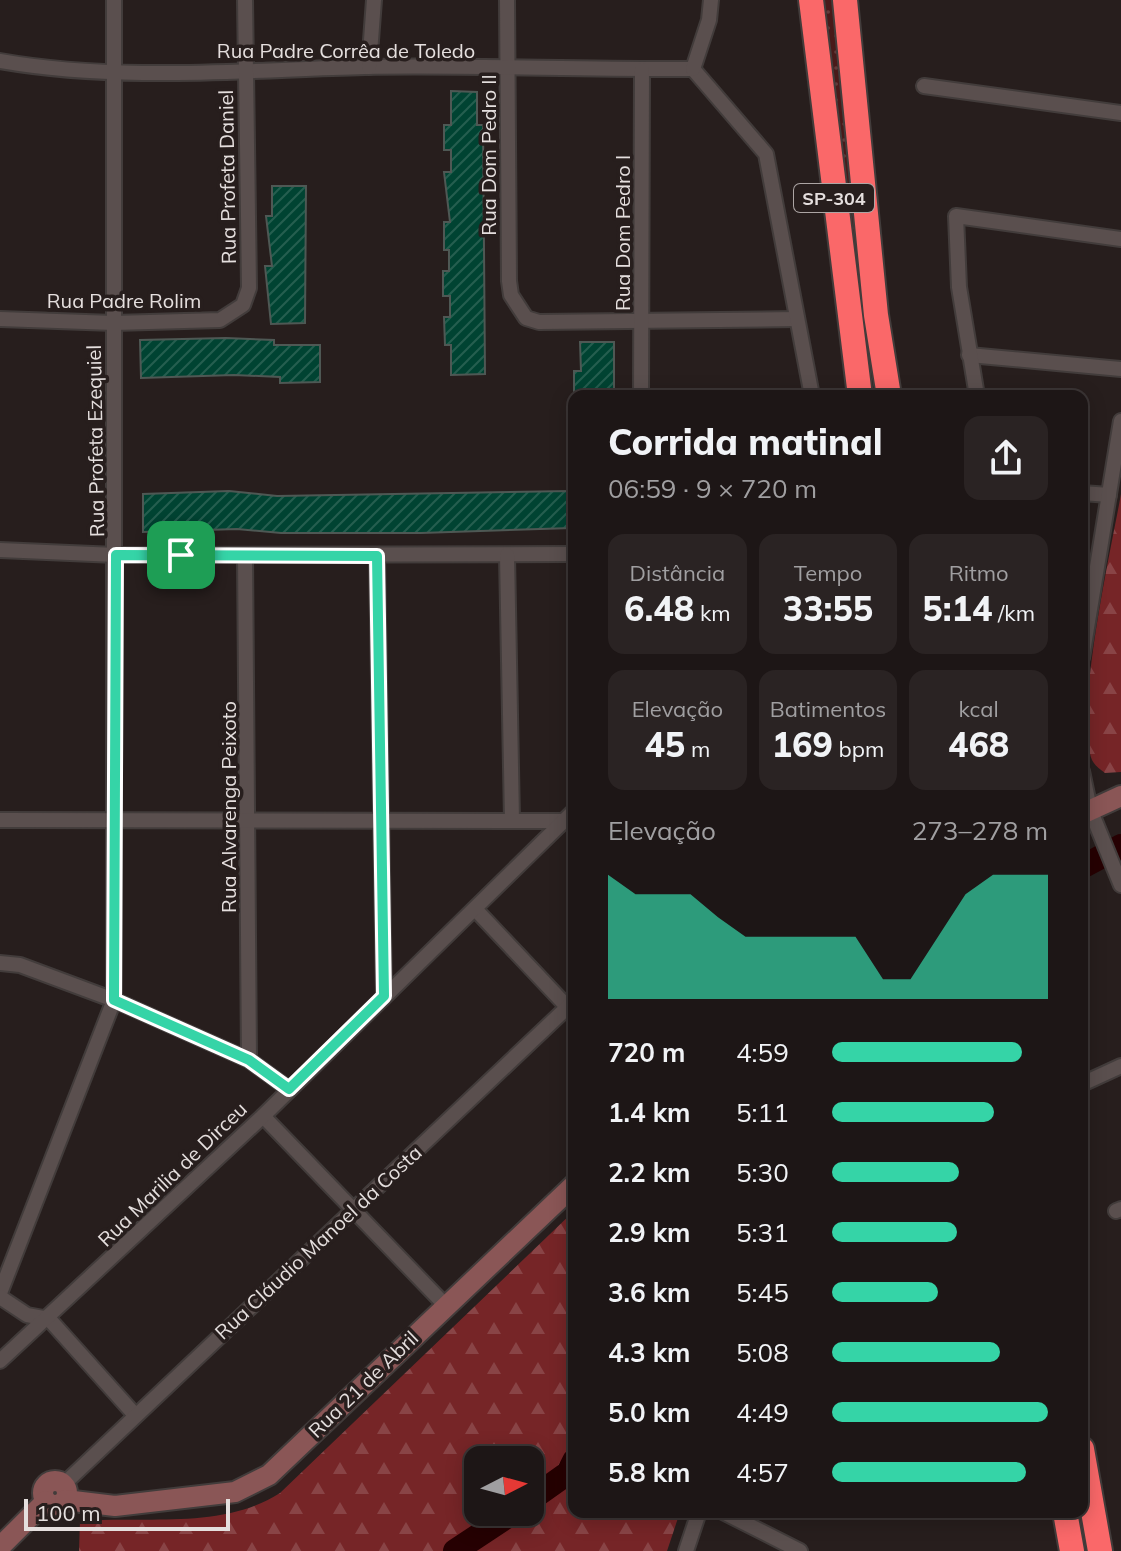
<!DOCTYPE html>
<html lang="pt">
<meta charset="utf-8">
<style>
:root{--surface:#1d1616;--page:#2a2323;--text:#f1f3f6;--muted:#a09fa1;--line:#3b3535;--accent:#35d4a7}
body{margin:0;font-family:Mulish,sans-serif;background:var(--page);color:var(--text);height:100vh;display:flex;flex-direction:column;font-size:30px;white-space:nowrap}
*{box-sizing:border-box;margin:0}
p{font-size:26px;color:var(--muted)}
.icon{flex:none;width:44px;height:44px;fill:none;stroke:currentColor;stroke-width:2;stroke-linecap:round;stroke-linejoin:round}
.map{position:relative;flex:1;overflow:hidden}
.sheet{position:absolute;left:568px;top:390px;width:520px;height:1128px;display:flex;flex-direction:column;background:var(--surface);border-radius:16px;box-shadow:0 4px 20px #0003,0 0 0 2px var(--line)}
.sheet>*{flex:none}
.needle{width:52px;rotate:84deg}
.buttons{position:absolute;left:464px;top:1446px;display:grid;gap:16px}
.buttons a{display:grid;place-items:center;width:80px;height:80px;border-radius:16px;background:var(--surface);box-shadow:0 4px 20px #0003,0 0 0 2px var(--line);font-size:40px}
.scale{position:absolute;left:24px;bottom:20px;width:206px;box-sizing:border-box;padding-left:8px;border:4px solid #e5dfde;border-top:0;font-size:22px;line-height:28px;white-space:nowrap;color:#e5dfde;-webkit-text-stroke:6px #271e1d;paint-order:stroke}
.pin{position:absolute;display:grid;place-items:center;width:68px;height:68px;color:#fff;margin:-34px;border-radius:16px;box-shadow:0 4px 12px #0006}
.round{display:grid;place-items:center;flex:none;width:84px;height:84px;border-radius:16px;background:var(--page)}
.overview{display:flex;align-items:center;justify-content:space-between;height:136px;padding:0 40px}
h1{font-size:36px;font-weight:800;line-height:60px}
.stats{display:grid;grid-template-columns:repeat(3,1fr);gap:12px;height:136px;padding:8px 40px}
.stats div{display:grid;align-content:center;border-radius:16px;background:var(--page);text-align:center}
.stats b{font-size:34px;font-weight:800}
.stats small{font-size:22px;font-weight:400}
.stats p{font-size:22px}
.chart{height:224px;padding:16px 40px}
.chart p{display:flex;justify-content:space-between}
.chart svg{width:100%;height:144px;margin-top:8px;fill:var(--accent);opacity:.7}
ul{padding:0 40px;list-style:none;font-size:26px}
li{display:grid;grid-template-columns:128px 96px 1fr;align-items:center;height:60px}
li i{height:20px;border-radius:10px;background:var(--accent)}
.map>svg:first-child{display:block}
.grass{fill:url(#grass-dots)}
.forest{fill:url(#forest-firs);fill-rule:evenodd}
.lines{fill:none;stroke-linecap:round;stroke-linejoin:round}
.river{stroke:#260002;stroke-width:24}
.building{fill:url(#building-hatch);stroke:#4e5854;stroke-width:2}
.street-casing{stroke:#423c3b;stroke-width:18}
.secondary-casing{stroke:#423c3b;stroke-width:24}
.highway-casing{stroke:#423c3b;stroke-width:28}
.street{stroke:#5a4f4e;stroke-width:14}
.secondary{stroke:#8a5656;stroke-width:20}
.highway{stroke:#fa6869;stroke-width:24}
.route-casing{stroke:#fff;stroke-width:16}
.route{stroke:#35d4a7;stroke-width:10}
.labels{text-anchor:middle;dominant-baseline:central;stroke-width:7;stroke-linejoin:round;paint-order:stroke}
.shield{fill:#271e1d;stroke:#aca5a4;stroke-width:2}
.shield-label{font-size:18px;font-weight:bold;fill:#e5dfde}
.street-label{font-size:20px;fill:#e5dfde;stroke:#271e1d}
</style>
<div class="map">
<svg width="1121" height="1551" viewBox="0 0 1121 1551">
<defs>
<pattern id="grass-dots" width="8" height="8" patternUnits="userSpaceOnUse" patternTransform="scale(2)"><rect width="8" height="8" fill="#491a1a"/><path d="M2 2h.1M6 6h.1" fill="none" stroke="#633b3b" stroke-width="1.8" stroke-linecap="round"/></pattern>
<pattern id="forest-firs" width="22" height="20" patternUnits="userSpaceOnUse" patternTransform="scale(2)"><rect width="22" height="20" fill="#762527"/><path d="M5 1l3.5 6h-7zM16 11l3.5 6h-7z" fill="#894446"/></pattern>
<pattern id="building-hatch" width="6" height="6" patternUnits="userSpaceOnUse" patternTransform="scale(2)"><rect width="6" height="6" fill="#004332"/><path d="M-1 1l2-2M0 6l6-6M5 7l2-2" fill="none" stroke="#255e4f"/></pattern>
</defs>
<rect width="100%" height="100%" fill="#271e1d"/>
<polygon class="grass" points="822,0 839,0 869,326 857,328"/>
<g class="forest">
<path d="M1121 494V772L1105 773C1100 769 1095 766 1092 760 1074 713 1111 550 1121 494Z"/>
<path d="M574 1211V1512H680L667 1551H79L80 1521C145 1516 223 1530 280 1493ZM530 1460V1512H478V1460Z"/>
</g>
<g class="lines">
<g class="river">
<polyline points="1082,867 1121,846"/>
<polyline points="530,1500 568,1473 574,1461"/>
<polyline points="455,1551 514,1512"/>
</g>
</g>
<g class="building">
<polygon points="451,91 477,92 477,125 483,125 485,374 451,375 451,345 445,345 444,317 450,317 450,296 443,296 443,271 449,271 449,250 444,250 444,222 450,222 444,172 451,172 451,150 444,150 444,125 451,125"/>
<polygon points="272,186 306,186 305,323 271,324 265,266 272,266 266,216 272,216"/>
<polygon points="226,338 274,340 274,345 320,345 320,382 280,383 280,377 234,375 141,378 140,340"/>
<polygon points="580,342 614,342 614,396 574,396 574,371 581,371"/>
<polygon points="229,491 277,496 570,491 571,528 421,533 281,533 237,529 143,532 143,494"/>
</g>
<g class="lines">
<defs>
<g id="street">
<polyline points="507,0 509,281 511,295 526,318 539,322 797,319"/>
<path d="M0 61C119 82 244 70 365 67 474 65 584 70 693 69"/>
<polyline points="369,67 374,0"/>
<polyline points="693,69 766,154 812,396"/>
<polyline points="693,69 709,20 711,0"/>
<polyline points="924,86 1121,113"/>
<polyline points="0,319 114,323 220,320 243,305 249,288 245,0"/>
<polyline points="969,355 1121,369"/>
<polyline points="641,396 642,70"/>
<polyline points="977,396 959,287 956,216 1121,239"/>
<polyline points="1082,493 1109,495"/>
<polyline points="0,550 116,555 574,554"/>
<polyline points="245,555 249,1060"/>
<polyline points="507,555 512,820"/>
<polyline points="377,556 384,996"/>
<polyline points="1082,658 1121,421"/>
<polyline points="1082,771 1090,809 1121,885"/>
<polyline points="0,820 564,821"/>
<polyline points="476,910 574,1014"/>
<polyline points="0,963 20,965 114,1000 249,1060 289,1089"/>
<polyline points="1082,1084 1121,1066"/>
<polyline points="263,1116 445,1305"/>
<polyline points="1116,1211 1121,1209"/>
<polyline points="0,1293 114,1000 114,0"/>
<polyline points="0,1297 27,1315 49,1319 135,1415"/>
<polyline points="0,1361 263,1116 574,811"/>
<polyline points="64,1484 574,1001"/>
<polyline points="723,1512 800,1551"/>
<polyline points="686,1551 699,1512"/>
</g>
<g id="secondary">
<polyline points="1082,814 1121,796"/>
<circle cx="55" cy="1493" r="12"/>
<polyline points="65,1500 115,1506 235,1492 269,1475 574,1185"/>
<polyline points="0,1547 46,1501"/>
</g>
<g id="highway">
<polyline points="811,0 860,396"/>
<polyline points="845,0 876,315 889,396"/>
<polyline points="1082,1449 1100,1551"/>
<polyline points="1065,1512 1072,1551"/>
</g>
</defs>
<use href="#street" class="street-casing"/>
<use href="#secondary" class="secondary-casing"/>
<use href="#highway" class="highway-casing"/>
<use href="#street" class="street"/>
<use href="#secondary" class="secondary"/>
<use href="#highway" class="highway"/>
</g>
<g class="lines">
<defs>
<polygon id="route" points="116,555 377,556 384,996 289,1089 249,1060 114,1000"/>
</defs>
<use href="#route" class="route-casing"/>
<use href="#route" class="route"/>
</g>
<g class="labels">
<rect class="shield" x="794" y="184" width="80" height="28" rx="6"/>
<g class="shield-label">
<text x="834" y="198">SP-304</text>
</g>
<g class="street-label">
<text x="346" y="50">Rua Padre Corrêa de Toledo</text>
<text transform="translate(488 155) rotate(-90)">Rua Dom Pedro II</text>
<text transform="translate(227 177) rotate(-91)">Rua Profeta Daniel</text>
<text transform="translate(622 233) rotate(-90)">Rua Dom Pedro I</text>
<text x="124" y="300">Rua Padre Rolim</text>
<text transform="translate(95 441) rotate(-91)">Rua Profeta Ezequiel</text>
<text transform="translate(228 807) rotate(-90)">Rua Alvarenga Peixoto</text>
<text transform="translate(172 1174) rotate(-44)">Rua Marilia de Dirceu</text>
<text transform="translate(318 1242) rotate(-43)">Rua Cláudio Manoel da Costa</text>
<text transform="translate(363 1384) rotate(-44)">Rua 21 de Abril</text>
</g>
</g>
</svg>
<div class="buttons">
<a><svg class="needle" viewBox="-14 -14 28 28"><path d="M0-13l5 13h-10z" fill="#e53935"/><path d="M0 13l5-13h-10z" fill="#a09fa1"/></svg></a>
</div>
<div class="scale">100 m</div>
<div class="pin" style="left:181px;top:555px;background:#1e9e55"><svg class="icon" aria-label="arrive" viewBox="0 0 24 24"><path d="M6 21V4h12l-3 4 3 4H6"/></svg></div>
<section class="sheet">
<div class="overview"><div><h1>Corrida matinal</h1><p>06:59 · 9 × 720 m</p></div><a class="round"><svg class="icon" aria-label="share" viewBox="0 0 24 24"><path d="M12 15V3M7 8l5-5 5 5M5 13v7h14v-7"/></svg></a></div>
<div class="stats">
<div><p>Distância</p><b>6.48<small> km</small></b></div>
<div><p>Tempo</p><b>33:55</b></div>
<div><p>Ritmo</p><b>5:14<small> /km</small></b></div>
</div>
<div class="stats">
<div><p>Elevação</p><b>45<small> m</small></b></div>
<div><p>Batimentos</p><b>169<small> bpm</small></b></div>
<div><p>kcal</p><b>468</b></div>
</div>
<div class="chart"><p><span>Elevação</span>273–278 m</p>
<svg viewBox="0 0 160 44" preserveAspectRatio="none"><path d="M0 44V6L10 12L20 12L30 12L40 19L50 25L60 25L70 25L80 25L90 25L100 38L110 38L120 25L130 12L140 6L150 6L160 6V44z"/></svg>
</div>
<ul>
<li><b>720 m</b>4:59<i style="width:88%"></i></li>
<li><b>1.4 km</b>5:11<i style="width:75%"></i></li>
<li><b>2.2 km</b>5:30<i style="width:59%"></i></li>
<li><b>2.9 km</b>5:31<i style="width:58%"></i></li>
<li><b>3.6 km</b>5:45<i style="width:49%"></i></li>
<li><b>4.3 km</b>5:08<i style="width:78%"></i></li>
<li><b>5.0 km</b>4:49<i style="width:100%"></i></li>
<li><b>5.8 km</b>4:57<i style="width:90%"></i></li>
</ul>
</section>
</div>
